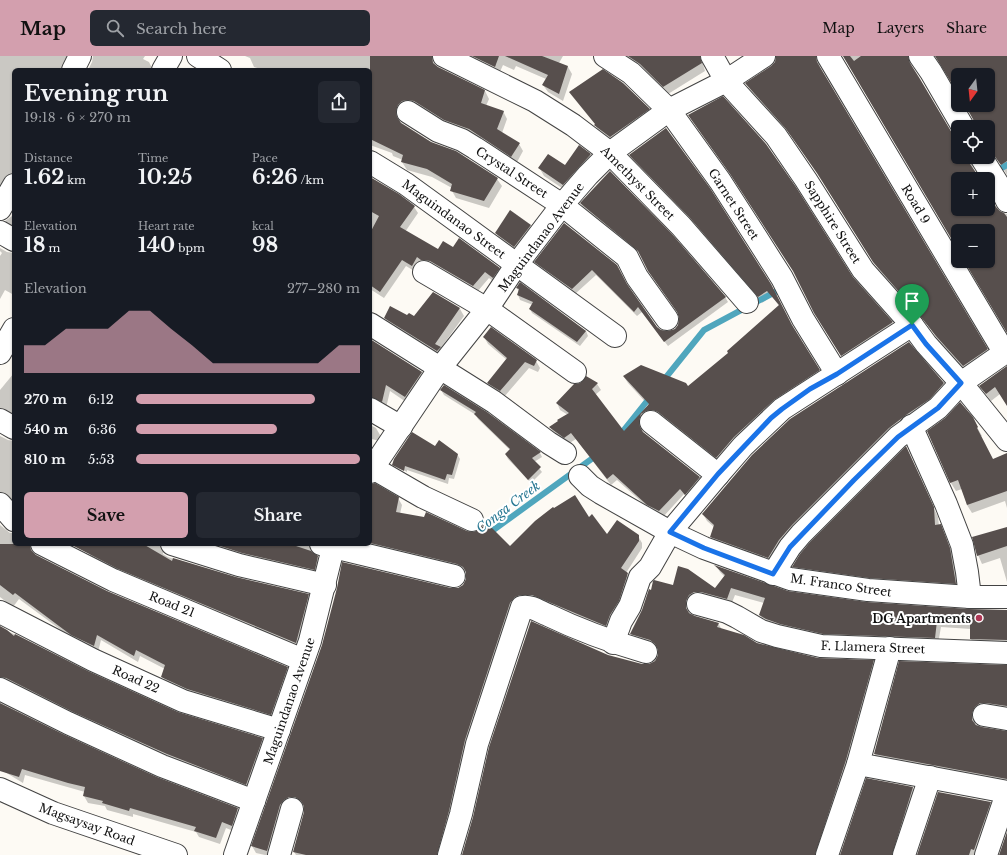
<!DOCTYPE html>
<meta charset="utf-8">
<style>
:root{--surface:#171b24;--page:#242831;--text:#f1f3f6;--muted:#9ea1a6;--accent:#d39fae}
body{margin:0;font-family:"Libre Baskerville",serif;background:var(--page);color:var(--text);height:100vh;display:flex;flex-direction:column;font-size:15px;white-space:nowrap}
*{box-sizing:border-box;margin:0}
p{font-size:13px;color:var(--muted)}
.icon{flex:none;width:22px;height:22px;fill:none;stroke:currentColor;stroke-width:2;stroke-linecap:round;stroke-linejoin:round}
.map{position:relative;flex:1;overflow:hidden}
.sheet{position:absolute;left:12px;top:12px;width:360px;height:478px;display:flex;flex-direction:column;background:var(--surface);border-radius:6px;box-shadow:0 1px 3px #0004}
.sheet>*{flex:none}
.needle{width:26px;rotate:195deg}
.tools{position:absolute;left:951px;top:12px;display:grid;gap:8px}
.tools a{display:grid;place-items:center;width:44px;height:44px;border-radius:6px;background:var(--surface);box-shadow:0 1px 3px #0004;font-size:20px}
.pin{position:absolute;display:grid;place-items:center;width:34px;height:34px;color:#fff;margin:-41px -17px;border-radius:50% 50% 50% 0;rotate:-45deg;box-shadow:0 0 4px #0007}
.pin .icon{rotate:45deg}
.round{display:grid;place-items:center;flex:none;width:42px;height:42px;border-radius:6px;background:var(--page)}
.summary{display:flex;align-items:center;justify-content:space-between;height:68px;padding:0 12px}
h1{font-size:22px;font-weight:800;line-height:30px}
.figures{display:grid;grid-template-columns:repeat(3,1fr);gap:6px;height:68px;padding:4px 12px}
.figures div{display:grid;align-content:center}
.figures b{font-size:20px;font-weight:800}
.figures small{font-size:11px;font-weight:400}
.figures p{font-size:11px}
.chart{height:112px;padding:8px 12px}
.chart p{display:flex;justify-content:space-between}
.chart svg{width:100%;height:72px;margin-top:4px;fill:var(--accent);opacity:.7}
.cta{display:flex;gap:8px;margin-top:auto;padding:8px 12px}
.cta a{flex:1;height:46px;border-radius:6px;background:var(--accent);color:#111;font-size:16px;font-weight:800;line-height:46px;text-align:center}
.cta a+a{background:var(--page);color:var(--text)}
ul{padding:0 12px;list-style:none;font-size:13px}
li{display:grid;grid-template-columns:64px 48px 1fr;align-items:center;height:30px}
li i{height:10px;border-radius:5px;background:var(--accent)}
header{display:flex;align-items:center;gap:24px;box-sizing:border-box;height:56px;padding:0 20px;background:var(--accent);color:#111}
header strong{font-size:19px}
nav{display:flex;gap:22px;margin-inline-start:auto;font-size:14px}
.search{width:280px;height:36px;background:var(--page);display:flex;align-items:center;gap:10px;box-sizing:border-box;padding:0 14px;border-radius:6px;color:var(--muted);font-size:15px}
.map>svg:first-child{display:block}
.shadow{fill:#0003}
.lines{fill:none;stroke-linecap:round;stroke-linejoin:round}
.stream{stroke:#4fa6bd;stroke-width:6}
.building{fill:#574f4d}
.minor-casing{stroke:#434343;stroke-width:24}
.minor{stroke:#fff;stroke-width:22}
.route-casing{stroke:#fff;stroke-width:8}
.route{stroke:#1a73e8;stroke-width:5}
.poi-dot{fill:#af3855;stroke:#fff;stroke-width:1.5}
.labels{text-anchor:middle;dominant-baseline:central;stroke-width:4;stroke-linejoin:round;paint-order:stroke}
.street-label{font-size:12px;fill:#101010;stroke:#fff}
.poi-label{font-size:12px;font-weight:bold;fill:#101010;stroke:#fff;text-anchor:end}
.water-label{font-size:13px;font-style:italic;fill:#287893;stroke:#fff}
</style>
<header>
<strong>Map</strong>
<div class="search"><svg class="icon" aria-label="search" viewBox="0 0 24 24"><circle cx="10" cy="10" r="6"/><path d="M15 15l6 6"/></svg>Search here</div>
<nav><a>Map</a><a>Layers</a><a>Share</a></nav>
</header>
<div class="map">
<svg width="1007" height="799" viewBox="0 0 1007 799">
<rect width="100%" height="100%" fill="#fdfaf4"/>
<g class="shadow">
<polygon points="0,0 74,0 67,14 14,14 14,125 0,142"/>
<polygon points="93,0 145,0 143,3 149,6 153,14 88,14 92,6"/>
<polygon points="245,0 439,0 435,9 438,12 485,35 489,43 486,50 503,55 507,63 502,77 519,88 523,95 516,108 402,57 399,63 400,66 431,86 497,123 502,130 489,152 456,142 452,135 452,132 432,121 407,114 402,106 403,104 393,100 392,97 370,89 370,14 264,14 254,11 250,2"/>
<polygon points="463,0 563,0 559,7 568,11 572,18 563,45 548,36 543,29 546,23 516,10 514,14 503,9 499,18"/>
<polygon points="622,0 707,0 703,8 705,15 668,38"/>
<polygon points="777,0 823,0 819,8 821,15 991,301 968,317 941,288 927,268 879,214 822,125 792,80 751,35 746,28 772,11 776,6"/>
<polygon points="843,0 915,0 912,3 911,10 951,78 958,83 958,101 975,101 972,109 978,123 958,123 958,153 988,153 988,139 995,152 1000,156 1007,158 1007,275 965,205 988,205 988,175 958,175 958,192"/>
<polygon points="935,0 1007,0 1007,119 997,102 992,97 988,96 988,71 976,71 975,65 966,49 988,49 988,19 958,19 958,36"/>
<polygon points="649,53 651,58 613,86 598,74 595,69"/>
<polygon points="580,91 590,99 595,107 568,136 544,120 540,113 565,110"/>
<polygon points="630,99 770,229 794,274 823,321 720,408 645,365 642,372 642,376 699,421 703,428 689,444 684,438 663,461 652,455 617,424 611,429 576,383 568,388 554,378 550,371 568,359 560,354 557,347 597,328 601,334 595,339 624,377 649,350 628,327 624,321 688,331 730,297 779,250 772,240 762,247 695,168 634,105"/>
<polygon points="370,132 414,151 418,157 405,176 438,195 453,192 499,212 503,219 497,228 489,222 477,236 416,216 406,210 384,242 370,233"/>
<polygon points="581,148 725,241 728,246 668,290 642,256 637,260 596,219 575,238 539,211 536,206 564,168 627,231 656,271 661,275 668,276 674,274 679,269 680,262 679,257 639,197 584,153"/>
<polygon points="14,156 14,174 9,172 5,165 12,160"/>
<polygon points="530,170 533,174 517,195 499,182 496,177"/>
<polygon points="0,192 7,196 14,197 14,239 5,234 0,243 0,200 2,197 0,195"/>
<polygon points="852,221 892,267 896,273 845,306 819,263"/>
<polygon points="520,228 586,275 588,280 580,290 532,257 530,253 533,249 520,244 518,239 519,236 517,232"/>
<polygon points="460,253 464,260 440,293 444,300 442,303 389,270 385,262 414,261"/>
<polygon points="484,281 536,305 540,312 538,316 529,312 504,341 492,333 488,327 507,304 488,288"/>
<polygon points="370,284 422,316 426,323 409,348 390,335 386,352 370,348"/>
<polygon points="1007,311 1007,349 1000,338 991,345 980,330"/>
<polygon points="14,317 14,361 0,359 0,334"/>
<polygon points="943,327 947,335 772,509 715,488 711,481 714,471 707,465 703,458"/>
<polygon points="441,334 486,357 540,397 542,401 534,406 542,416 531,427 508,403 506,399 510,394 478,363 476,359 444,339"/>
<polygon points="370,369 376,372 380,379 379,385 372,383 370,389"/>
<polygon points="977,371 982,380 981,380 993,404 1007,414 1007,452 1005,445 972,457 967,449 962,433 956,435 951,427 928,376"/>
<polygon points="0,380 8,384 14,385 14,446 9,443 0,443"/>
<polygon points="435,391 457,398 460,403 454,423 449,422 448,428 407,414 407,416 395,409 395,412 406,418 406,419 396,413 393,408"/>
<polygon points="906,392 938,461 939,470 945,478 954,502 960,536 798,519 794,511"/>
<polygon points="375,428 398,442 402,449 400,458 466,476 510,491 589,462 607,479 638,480 642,487 642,492 626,517 631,525 610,576 524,545 441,799 296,799 294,796 305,756 305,751 300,748 271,799 265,799 256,797 252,790 323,589 451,533 458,533 464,530 467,524 467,517 462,514 352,488 370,488 370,429"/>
<polygon points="0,469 10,477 14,477 14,488 35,488 33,498 107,536 287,612 291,619 275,665 166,628 163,621 165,613 140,600 138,606 101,584 98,596 76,585 19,543 13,551 0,541"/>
<polygon points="1007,472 1007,526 1000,502 982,508 978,499"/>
<polygon points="97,488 166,488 164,491 163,498 168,501 236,522 308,539 312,546 300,593 93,504 89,497"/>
<polygon points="198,488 314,488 312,493 312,498 317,501 321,508 318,520"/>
<polygon points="717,511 788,536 867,547 970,554 1007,554 1007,591 975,590 971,583 971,573 941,571 938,588 827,584 764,566 760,559 764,547 735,539 731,549 689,552 689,558 694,561 718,567 722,574 757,588 818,603 873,605 877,612 820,799 463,799 608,600 642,609 649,609 656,606 659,600 659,594 654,591 635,584 631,578 673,530 715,533 725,521 720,516"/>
<polygon points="0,571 87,616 177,657 262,683 266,690 250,735 172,705 0,628"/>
<polygon points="1007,610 1007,656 975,664 975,669 981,672 1007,676 1007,729 879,705 875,698"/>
<polygon points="0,648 62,679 156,722 237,753 241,760 236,776 226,772 220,788 199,781 196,776 133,758 133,761 107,754 105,750 88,747 84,740 85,736 25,719 23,727 0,713"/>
<polygon points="867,723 913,732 917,739 897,799 841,799"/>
<polygon points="990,747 994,753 979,799 918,799"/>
</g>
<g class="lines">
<g class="stream">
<polyline points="996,115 1007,109"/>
<polyline points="663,325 704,274 777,235"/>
<polyline points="619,380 651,340"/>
<polyline points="488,478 597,399"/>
</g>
</g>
<g class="building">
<polygon points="370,0 432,0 433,7 438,11 485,34 481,47 504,55 497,73 520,87 511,101 469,73 444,64 414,45 408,44 402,45 398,49 396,55 397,61 401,67 431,86 456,95 498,122 484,145 450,135 452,128 427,113 401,106 403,99 370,83"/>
<polygon points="472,0 499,0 495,11"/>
<polygon points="505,0 542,0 568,10 559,38 542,29 548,19"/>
<polygon points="628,0 700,0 702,7 663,31 640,8"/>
<polygon points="776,0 816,0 817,6 988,293 963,310 936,280 921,261 873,206 817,117 786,73 745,27 771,10 775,6"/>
<polygon points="843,0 850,0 854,5 861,0 908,0 910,7 920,23 952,77 958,82 958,101 969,101 970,108 979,121 975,123 958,123 958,153 988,153 988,136 996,151 1000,155 1004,157 1007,161 1007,277 964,205 988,205 988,175 958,175 958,194"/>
<polygon points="935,0 1007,0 1007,105 1001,109 988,91 988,71 975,71 974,65 965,49 988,49 988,19 958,19 958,38"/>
<polygon points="603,13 623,27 650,53 610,81 594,69 595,68 569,36"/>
<polygon points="723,40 766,88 796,131 853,221 893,266 841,300 814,257 793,215 730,118 688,59"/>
<polygon points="666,72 710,132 771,228 792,269 820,314 774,344 734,381 716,402 658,356 652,354 646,355 641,358 639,365 640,371 643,376 700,421 685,439 680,433 659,455 647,449 613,418 607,423 571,377 564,382 549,371 558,365 557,364 569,357 556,347 574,328 580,327 586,320 598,327 592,333 624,375 649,348 623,320 641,309 686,327 688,330 728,297 727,295 779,249 767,235 758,241 690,162 629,99"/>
<polygon points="579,89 591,98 563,129 538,112 548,98 565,109"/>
<polygon points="610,115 672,178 726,241 664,286 638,251 634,256 592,214 572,233 534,206 564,167 617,209 627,228 657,271 661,274 668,275 675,273 678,269 679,262 677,256 648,215 638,195 580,147"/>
<polygon points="370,121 399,138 415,150 400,171 438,193 443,185 453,191 459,182 500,212 493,222 485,216 473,230 430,205 424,204 421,204 417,201 412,210 402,204 380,236 370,229 370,177 379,160 370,155"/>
<polygon points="510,154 531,169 514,191 495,177"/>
<polygon points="520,226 586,275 577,286 529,253 533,246 517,239 519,233 516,232"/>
<polygon points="433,236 460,252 435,288 441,291 437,295 384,262 390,250 407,259 409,257 414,260"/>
<polygon points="491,271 537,304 534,310 525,306 500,335 487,327 507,302 483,281"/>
<polygon points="370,283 422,316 405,341 386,329 382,346 370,341"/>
<polygon points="909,286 944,327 930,343 906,359 889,372 792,469 779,484 768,502 710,481 714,469 702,458 752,399 790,363"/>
<polygon points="1007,310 1007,350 995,331 986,338 979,330"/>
<polygon points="444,329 487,356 541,396 532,402 541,411 528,424 505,398 510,393 474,358 476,356 440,334"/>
<polygon points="960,346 973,361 978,371 977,372 993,403 1007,397 1007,435 967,449 958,424 950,427 927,375 945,362"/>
<polygon points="412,376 435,390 439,384 458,398 452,419 447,418 445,424 405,410 404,415 392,409 394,403"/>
<polygon points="906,390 934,451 935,469 941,468 950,492 956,528 869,522 792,511 800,498 810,486"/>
<polygon points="375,427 399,441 396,456 424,461 426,456 467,475 473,476 479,474 483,470 484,464 510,490 535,465 553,451 554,452 575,439 589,461 592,458 607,478 617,464 639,479 639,485 621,512 628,517 619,545 610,559 606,570 532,539 520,539 515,541 510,547 465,684 449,755 437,799 306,799 293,796 304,756 304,750 301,745 295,741 289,741 284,744 280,749 267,795 251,790 322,589 337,532 342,506 451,532 458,532 463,529 466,523 466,516 463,511 457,508 370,487 370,431 371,428"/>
<polygon points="1007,471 1007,490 977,500 972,481"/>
<polygon points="0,488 30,488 31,494 36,499 107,535 288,611 271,659 187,633 161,621 165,609 136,594 134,600 97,579 94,590 71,579 15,537 13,539 0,529"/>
<polygon points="70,488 143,488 172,505 173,502 236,521 309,538 296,587 118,513"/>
<polygon points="214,488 290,488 311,495 318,500 315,514 242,497"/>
<polygon points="714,509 788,535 867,546 969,553 1007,554 1007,584 970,583 970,567 937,565 935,582 823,578 780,568 766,563 759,559 765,542 731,532 727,543 701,536 694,536 689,539 686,545 686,552 689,557 695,560 719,567 717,571 744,579 757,587 818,602 874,604 846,704 815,799 462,799 473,761 489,691 531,565 608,599 642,608 649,608 655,605 658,599 658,594 655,588 650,584 630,578 642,554 649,533 651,534 653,525 654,524 673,529 678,510 688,513 715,532 725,519"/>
<polygon points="0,570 7,574 14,580 15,578 88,615 178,656 263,682 246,729 167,698 73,656 6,622 0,621"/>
<polygon points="899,605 1007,609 1007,650 986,647 980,647 975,651 972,657 972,664 976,669 982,671 1007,675 1007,723 874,698"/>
<polygon points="0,647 63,678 157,721 238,752 232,770 222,766 216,782 194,775 196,771 130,752 129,755 102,747 103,745 83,740 85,731 68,727 22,713 19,721 0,715"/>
<polygon points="866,722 913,731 892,799 840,799"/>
<polygon points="938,736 991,746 974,794 971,793 969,799 917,799"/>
<polygon points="1007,776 1007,799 999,799"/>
</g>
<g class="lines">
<defs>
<g id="minor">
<polyline points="198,0 220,14"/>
<polyline points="444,0 535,45 573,69 610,97 681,170 747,246"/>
<polyline points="605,0 631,17 669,54 720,125 756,181 782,222 803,263 837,318"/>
<polyline points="712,0 726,25 776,80 806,124 863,214 912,269 926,288 961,327 1007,384"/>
<polyline points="828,0 1004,296"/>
<polyline points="920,0 931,16 963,71"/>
<polyline points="73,14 80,0"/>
<polyline points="163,14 171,0"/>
<polyline points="408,56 438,75 462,84 475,92 562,149 627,201 637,221 667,263"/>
<polyline points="981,101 1001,133 1007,145"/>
<polyline points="370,106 406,128 457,165 615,280"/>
<polyline points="0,153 14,129"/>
<polyline points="0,176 14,184"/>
<polyline points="424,216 487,253 575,316"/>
<polyline points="370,268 494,346 549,387 565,397"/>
<polyline points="0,297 14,273"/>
<polyline points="370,353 401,371"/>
<polyline points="0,364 14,372"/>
<polyline points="651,366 718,419"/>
<polyline points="911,370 946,448 962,489 967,516 970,541"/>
<polyline points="373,412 423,441 472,464"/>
<polyline points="370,416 440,312 487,253 517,208 562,149 588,119 610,97 669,54 726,25 764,0"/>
<polyline points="580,420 590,430 601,437 670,476 704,492 790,523 868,534 970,541 1007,541"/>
<polyline points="0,448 14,464"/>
<polyline points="42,488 113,524 303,604"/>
<polyline points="172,488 239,509 325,529"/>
<polyline points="321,488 454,520"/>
<polyline points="773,518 790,491 801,478 898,381 938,352 961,327 1007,295"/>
<polyline points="698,548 727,556 737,561 761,575 777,580 821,590 1007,597"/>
<polyline points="0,556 93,604 183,645 279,674"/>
<polyline points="613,587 621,565 630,550 640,521 650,511 670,476 718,419 743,390 782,353 912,269"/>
<polyline points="0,633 68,667 162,710 254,745"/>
<polyline points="984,659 1007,663"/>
<polyline points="858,708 1007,736"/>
<polyline points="0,733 53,757 176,799"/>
<polyline points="235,799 310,585 334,488"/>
<polyline points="279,799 292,753"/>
<path d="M449 799 461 758 477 688 522 551C531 549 540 556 548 559 579 574 612 586 646 596"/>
<polyline points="827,799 858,708 890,592"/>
<polyline points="904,799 930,721"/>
<polyline points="986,799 1007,737"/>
</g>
</defs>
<use href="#minor" class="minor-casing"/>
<use href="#minor" class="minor"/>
</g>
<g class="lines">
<defs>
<polygon id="route" points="912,269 926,288 961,327 938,352 898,381 854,424 790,491 773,518 704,492 670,476 718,418 771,362 782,353 810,333 837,318"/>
</defs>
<use href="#route" class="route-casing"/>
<use href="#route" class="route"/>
</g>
<circle class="poi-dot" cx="979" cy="562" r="4"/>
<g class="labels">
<g class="street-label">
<text transform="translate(512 116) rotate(33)">Crystal Street</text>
<text transform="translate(638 127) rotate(45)">Amethyst Street</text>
<text transform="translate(734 148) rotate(57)">Garnet Street</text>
<text transform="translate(916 148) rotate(59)">Road 9</text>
<text transform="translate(454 163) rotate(36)">Maguindanao Street</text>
<text transform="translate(833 166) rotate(58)">Sapphire Street</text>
<text transform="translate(541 181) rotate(-53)">Maguindanao Avenue</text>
<text transform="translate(841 529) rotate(8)">M. Franco Street</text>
<text transform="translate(172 548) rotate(22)">Road 21</text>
<text transform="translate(873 591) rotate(2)">F. Llamera Street</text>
<text transform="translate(136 623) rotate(24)">Road 22</text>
<text transform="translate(289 645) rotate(-71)">Maguindanao Avenue</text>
<text transform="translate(87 768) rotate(20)">Magsaysay Road</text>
</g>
<g class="poi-label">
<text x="971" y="562">DG Apartments</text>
</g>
<g class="water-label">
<text transform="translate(508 451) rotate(-37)">Conga Creek</text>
</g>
</g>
</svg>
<div class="tools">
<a><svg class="needle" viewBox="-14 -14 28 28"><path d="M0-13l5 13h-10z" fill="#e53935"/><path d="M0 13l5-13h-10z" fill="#9ea1a6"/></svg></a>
<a><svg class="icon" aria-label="locate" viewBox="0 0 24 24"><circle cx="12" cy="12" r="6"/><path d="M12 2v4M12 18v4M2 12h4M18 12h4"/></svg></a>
<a>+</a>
<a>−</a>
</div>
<div class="pin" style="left:912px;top:269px;background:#1e9e55"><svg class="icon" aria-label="arrive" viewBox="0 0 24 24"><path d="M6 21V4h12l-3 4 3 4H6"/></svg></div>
<section class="sheet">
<div class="summary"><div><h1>Evening run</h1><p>19:18 · 6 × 270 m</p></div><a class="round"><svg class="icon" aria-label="share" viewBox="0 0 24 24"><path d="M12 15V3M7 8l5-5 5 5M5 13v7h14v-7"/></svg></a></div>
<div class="figures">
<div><p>Distance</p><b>1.62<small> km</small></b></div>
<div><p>Time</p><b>10:25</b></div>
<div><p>Pace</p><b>6:26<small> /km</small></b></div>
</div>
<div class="figures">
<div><p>Elevation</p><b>18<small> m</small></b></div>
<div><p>Heart rate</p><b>140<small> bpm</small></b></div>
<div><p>kcal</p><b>98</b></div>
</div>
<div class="chart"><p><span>Elevation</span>277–280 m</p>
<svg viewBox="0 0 160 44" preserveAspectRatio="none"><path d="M0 44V27L10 27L20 17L30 17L40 17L50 6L60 6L70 17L80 27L90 38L100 38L110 38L120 38L130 38L140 38L150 27L160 27V44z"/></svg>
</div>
<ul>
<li><b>270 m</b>6:12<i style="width:80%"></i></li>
<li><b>540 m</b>6:36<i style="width:63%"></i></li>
<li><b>810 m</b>5:53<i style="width:100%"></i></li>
</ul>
<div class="cta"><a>Save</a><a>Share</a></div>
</section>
</div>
